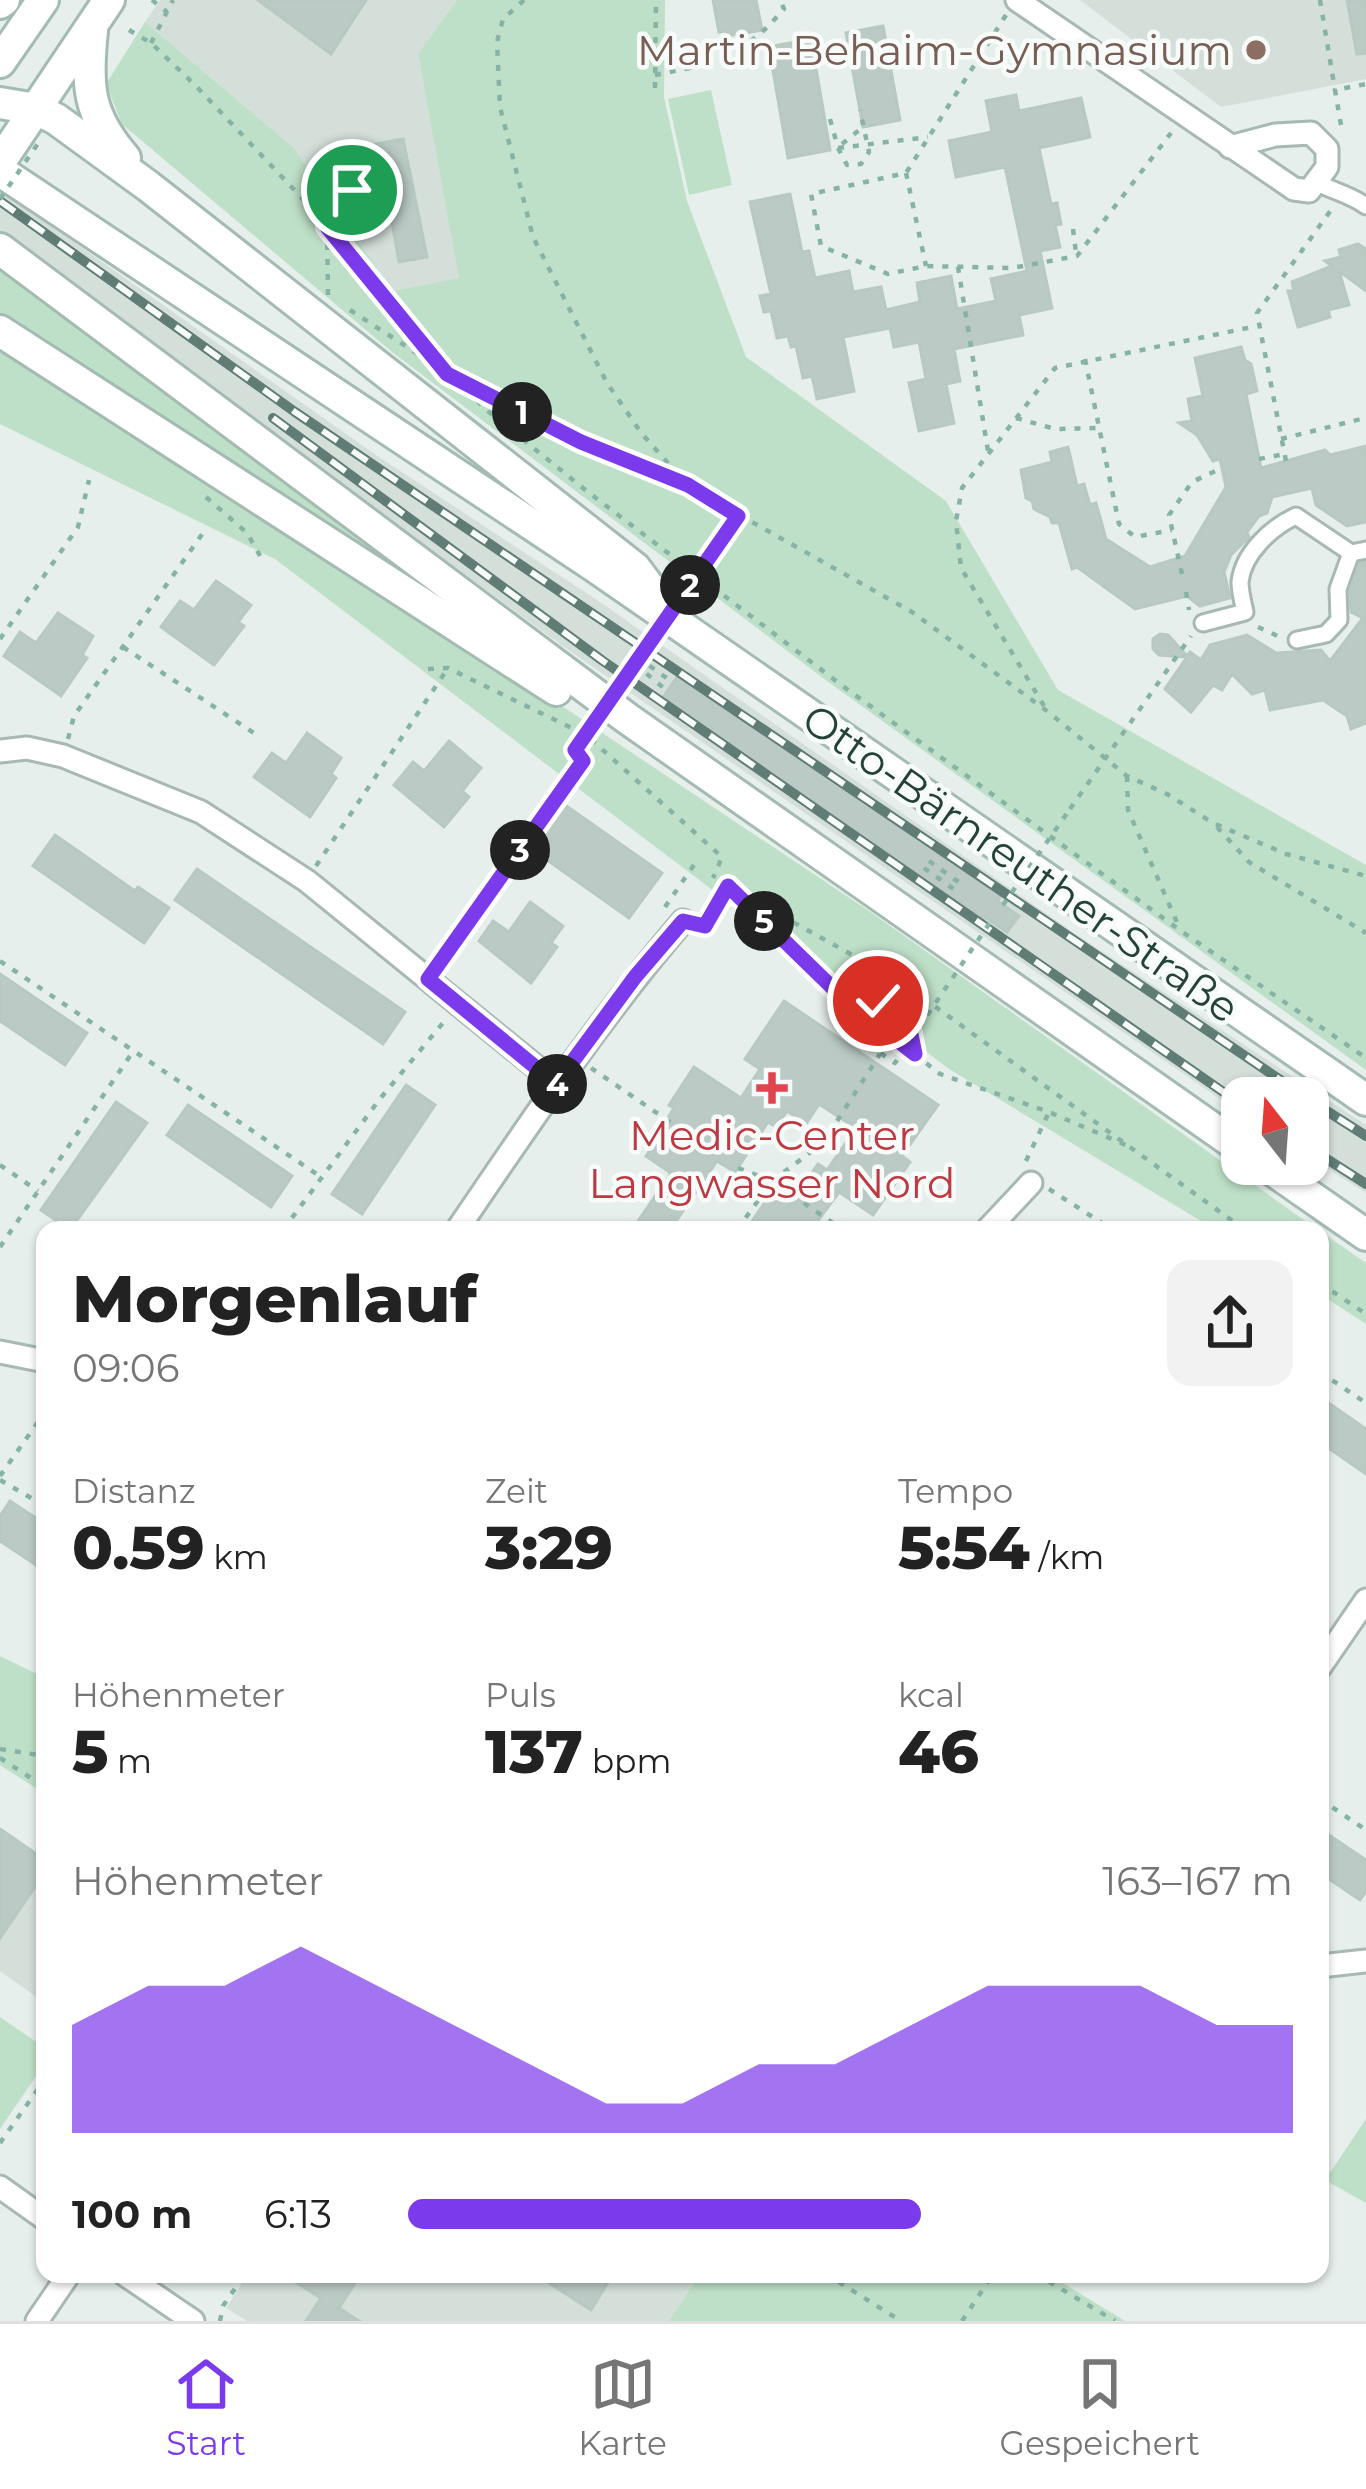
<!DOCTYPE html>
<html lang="de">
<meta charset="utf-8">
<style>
:root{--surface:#fff;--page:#f2f2f2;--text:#222;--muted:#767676;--line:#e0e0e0;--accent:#7c3aed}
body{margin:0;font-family:Montserrat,sans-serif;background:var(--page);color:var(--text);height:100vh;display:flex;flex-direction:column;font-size:45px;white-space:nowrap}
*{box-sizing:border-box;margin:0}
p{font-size:39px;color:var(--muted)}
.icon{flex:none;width:66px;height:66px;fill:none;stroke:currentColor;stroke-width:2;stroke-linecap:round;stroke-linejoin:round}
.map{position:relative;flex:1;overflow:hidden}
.sheet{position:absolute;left:36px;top:1221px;width:1293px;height:1062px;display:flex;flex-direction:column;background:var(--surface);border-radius:24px;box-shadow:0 3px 9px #0004}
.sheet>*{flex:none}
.needle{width:78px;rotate:343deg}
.controls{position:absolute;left:1221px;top:1077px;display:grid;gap:24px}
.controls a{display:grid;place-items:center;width:108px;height:108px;border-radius:24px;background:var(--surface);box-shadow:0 3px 9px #0004;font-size:60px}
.pin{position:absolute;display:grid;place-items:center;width:102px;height:102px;color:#fff;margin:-51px;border:6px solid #fff;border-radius:50%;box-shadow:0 3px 12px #0007}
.km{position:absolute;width:60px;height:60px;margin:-30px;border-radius:50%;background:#222;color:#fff;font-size:33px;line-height:60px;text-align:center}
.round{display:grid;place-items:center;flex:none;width:126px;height:126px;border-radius:24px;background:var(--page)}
.head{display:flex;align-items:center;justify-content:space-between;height:204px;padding:0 36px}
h1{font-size:66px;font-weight:800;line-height:90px}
.figures{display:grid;grid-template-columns:repeat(3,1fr);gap:18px;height:204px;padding:12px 36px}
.figures div{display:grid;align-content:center}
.figures b{font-size:60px;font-weight:800}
.figures small{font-size:33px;font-weight:400}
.figures p{font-size:33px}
.chart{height:336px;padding:24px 36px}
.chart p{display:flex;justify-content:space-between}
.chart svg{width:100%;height:216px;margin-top:12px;fill:var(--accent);opacity:.7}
ul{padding:0 36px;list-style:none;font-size:39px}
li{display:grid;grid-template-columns:192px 144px 1fr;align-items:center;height:90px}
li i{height:30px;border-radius:15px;background:var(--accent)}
.tabs{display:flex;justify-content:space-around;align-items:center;height:168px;border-top:3px solid var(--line);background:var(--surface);font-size:33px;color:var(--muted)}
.tabs a{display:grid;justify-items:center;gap:6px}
.tabs .active{color:var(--accent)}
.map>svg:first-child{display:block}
.built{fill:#d4dfda}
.green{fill:#bfe0c8}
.building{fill:#bbcac4;stroke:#b8c9c2;stroke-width:3}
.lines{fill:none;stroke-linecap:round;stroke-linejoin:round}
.pedestrian-casing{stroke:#a8b8b2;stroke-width:21}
.minor-casing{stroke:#a8b8b2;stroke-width:27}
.secondary-casing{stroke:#a4bbb3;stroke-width:36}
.path{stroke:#86b3a5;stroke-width:4.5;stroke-dasharray:6 9;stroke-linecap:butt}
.pedestrian{stroke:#fff;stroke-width:15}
.minor{stroke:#fff;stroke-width:21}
.secondary{stroke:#fff;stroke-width:30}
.rail-casing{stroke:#5f7d75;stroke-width:10}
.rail{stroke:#f7fbf9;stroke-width:6;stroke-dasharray:18;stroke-linecap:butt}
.path-bridge{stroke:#86b3a5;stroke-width:4.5;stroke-dasharray:6 9;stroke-linecap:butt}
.route-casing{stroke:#fff;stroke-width:24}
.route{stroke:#7c3aed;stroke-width:15}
.education-dot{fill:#8d6e63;stroke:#f7fbf9;stroke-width:4.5}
.health-dot{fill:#e0444e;stroke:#f7fbf9;stroke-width:4.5}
.labels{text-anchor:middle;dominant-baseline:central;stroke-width:9;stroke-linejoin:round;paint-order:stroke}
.education-label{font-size:42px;fill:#785e54;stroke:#f7fbf9;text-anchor:end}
.street-label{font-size:42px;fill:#24423a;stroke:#f7fbf9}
.health-label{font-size:42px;fill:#be3a42;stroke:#f7fbf9}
</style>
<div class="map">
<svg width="1366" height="2321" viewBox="0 0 1366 2321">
<rect width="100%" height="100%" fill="#e6efeb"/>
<g class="built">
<polygon points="160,0 457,0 418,55 460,278 393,291 294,148 145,22"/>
<polygon points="1080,0 1366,0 1366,79 1221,107"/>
<polygon points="0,190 376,455 600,602 1071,931 1366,1125 1366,1193 1308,1156 1308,1098 1242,1098 1242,1114 561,645 0,233"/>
<polygon points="21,1843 45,1860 45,2003 0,1971 0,1864 5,1867"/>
<polygon points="248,2274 700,2274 669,2321 247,2321 226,2308"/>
</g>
<g class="green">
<polygon points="457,0 665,0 664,97 687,201 746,357 946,501 1058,690 1366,865 1366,1070 827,681 392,352 122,124 106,84 145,22 294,148 393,291 459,278 418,54"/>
<polygon points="711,90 732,185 689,195 668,99"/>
<polygon points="0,265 491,636 484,654 872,913 1318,1230 1216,1230 949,1069 275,559 0,424"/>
<polygon points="1320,1231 1366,1263 1366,1324 1320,1294"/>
<polygon points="0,1656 45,1678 45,1794 0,1765"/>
<polygon points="0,2017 45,2048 45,2063 0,2129"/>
<polygon points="1366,2119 1366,2203 1325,2180"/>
<polygon points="700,2274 1048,2274 1125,2321 669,2321"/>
</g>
<g class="building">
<polygon points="258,0 366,0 331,54"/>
<polygon points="713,0 756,0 762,30 728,36 727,31 719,32"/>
<polygon points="1347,0 1366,0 1366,53 1357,54"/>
<polygon points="883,26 900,120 863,127 846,33"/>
<polygon points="811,39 830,150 788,158 769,47"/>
<polygon points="1016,95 1019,111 1081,98 1090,137 1039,148 1051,204 1057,203 1061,224 1055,225 1060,247 1040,251 1052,308 1019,315 1023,335 954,349 960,381 946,384 954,423 919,431 909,383 926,379 919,342 894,347 890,328 843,337 854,391 817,399 812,376 803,378 796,346 791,347 788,336 777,338 771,311 764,312 760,296 771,294 750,202 790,194 802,252 809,251 815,278 849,271 853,292 881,287 886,310 920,302 917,283 951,276 957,309 996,301 991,279 1027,271 1005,167 956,177 949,141 992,132 986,101"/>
<polygon points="403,139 427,257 399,262 392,222 371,226 365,199 385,194 376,144"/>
<polygon points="1358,244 1366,249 1366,291 1339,271 1349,305 1328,310 1330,317 1298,327 1288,291 1294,291 1292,282 1332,266 1325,261 1341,257 1339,250"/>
<polygon points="1241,347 1245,360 1251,364 1257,391 1246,394 1261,468 1325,450 1330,455 1366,446 1366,522 1347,526 1316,505 1312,488 1272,497 1267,513 1259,516 1247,532 1249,537 1231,555 1224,572 1230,598 1200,606 1187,596 1135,609 1077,567 1072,569 1059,523 1052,523 1050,517 1034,509 1032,501 1026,498 1021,470 1052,462 1050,452 1068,447 1077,486 1084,484 1090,505 1096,503 1106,539 1150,567 1185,556 1226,487 1220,459 1213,461 1197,435 1179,423 1192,421 1188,399 1203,396 1195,358"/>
<polygon points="1366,562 1366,723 1351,729 1347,716 1323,700 1270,710 1265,690 1252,694 1232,674 1222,690 1213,685 1191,712 1165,689 1187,657 1159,655 1153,649 1153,639 1160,634 1168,635 1187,656 1190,652 1201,660 1210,645 1247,635 1276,653 1321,650 1330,661 1363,618 1351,612 1350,591 1360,563"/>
<polygon points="216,581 251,605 238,622 244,626 214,665 161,627 180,601 194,610"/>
<polygon points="58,613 93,636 82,655 87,658 61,696 4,656 20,632 36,643"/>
<polygon points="679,674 985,885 987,883 1003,893 997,901 1019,916 1007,932 985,917 983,920 662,699"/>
<polygon points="307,733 341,758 331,774 336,778 310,817 254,777 272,753 286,763"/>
<polygon points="449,741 481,768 462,791 469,797 444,827 394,785 413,762 424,771"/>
<polygon points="562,803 662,873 629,918 530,848"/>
<polygon points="55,835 135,891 138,887 169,908 144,943 33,866"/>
<polygon points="197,869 405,1012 383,1044 175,900"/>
<polygon points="530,902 563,926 551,943 557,947 531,983 479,941 493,921 509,932"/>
<polygon points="0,974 87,1033 65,1065 0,1021"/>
<polygon points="784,1001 938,1105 902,1156 910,1162 873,1215 839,1192 811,1230 746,1230 772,1192 790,1204 818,1164 827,1170 856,1128 819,1104 806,1124 787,1111 776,1127 768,1122 735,1172 717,1161 670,1230 632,1230 671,1173 646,1156 672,1118 669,1116 674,1108 669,1105 694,1067 741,1098 760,1069 745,1059"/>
<polygon points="406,1085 435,1105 362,1214 332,1194"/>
<polygon points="116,1102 147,1123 70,1230 41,1210"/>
<polygon points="188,1105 292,1176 271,1207 167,1135"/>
<polygon points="1320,1397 1366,1429 1366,1474 1320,1442"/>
<polygon points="10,1501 45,1524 45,1571 0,1541 0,1516"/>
<polygon points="0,1829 45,1860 45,1872 0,1938"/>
<polygon points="1320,1829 1366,1860 1366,1891 1360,1900 1320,1873"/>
<polygon points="283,2274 361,2274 339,2308 359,2321 306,2321 321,2298"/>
<polygon points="535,2274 613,2274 591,2310"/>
</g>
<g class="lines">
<defs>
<g id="pedestrian">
<path d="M1318 183C1335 192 1351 195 1366 206"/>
<path d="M1203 623 1245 612C1243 603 1240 591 1240 582 1243 553 1272 527 1296 516L1351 553 1366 550"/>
<polyline points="1297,640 1326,634 1339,620 1338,589 1351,553"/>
</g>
<g id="minor">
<polyline points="1017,0 1294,189 1309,191 1327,167 1327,149 1311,133 1275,135 1230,147"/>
<polyline points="0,751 27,748 63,756 201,812 307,881 557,1084"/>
<path d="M457 1230C529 1124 600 1018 683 921"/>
<polyline points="987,1230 1031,1183"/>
<polyline points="0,1352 45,1361"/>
<polyline points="1320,1667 1366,1600"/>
<polyline points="1320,1966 1366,1961"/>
<polyline points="0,2187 45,2219"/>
<polyline points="124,2274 193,2321"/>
<polyline points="37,2321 69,2274"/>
</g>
<g id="secondary">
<polyline points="0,3 4,0"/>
<path d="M92 31C86 86 88 115 125 158"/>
<polyline points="0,62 43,0"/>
<polyline points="0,103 36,109 56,119 148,186 635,568 659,600"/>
<polyline points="0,162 109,0"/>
<polyline points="0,171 594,566 1366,1100"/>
<polyline points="0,249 628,719 1242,1149"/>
<polyline points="0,331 556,690"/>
<polyline points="1264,1164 1366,1235"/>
</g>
</defs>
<use href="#pedestrian" class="pedestrian-casing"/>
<use href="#minor" class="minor-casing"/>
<use href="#secondary" class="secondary-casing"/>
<g class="path">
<polyline points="152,0 167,12"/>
<polyline points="524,0 503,19 497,42 500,107 533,237 607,383 642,434 684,481"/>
<polyline points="1320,0 1335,90"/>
<polyline points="1006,15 906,173 811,194 821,246 888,274 926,266 1012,268 1077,256 1171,133"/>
<polyline points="129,30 151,43 195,85 318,215 447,373 489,412 588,492 844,687 1181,931 1366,1058"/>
<polyline points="151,43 173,0"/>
<path d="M655 75 690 68 709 50C746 53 761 34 784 9L780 0"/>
<polyline points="655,88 656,0"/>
<polyline points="830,119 838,148"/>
<polyline points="1341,125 1335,90 1366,84"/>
<polyline points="842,144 863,127"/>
<polyline points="838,148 928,137"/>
<polyline points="906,173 926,266"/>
<polyline points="1073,229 1076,253"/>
<polyline points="958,267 988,451"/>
<polyline points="328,295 327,227 355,203 352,190 379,182"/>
<polyline points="350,310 441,369"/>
<polyline points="1085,359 1119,524 1135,537 1172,530"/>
<polyline points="456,378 581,442 688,486 912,612 1047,711 1127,776 1167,794 1213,823 1286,854 1366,876"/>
<polyline points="1016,418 1055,429 1099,428"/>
<polyline points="1281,439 1361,419 1366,422"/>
<polyline points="1259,459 1285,454"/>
<polyline points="1286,461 1257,313 1331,210"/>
<polyline points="206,497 247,533 263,561"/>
<polyline points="729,528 738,516"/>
<polyline points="1182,574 1169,515 1192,482 1222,468"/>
<polyline points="1186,592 1189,610"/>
<polyline points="1258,627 1280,637"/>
<polyline points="0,639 78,527 89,480"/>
<polyline points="123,647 257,735"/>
<polyline points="635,664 666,690"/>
<polyline points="635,664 647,664 668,679"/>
<polyline points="428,669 448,668 586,735 722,857 713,878"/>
<polyline points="1044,706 961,568 956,521 962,488 1055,368 1257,326"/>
<polyline points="68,739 74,716 203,533"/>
<polyline points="1127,776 1128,810 1179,927"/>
<polyline points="1070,809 1191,636"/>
<polyline points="1217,827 1249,862 1366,933"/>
<polyline points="929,861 960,883"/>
<polyline points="316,866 446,671"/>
<polyline points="924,868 955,890"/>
<polyline points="728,886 901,982 1245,1230"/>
<polyline points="736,894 842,997 940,1074 1049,1112 1128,1146"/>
<polyline points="665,907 696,862"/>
<polyline points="702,925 728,886"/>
<polyline points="0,961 321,1177"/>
<polyline points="439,964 583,761 575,750 589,731"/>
<polyline points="911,1023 915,1053"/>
<polyline points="591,1068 708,1148"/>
<polyline points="1026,1161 1049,1112"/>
<polyline points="0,1165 38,1191"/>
<polyline points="738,1168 772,1181 843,1230"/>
<polyline points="1049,1189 1113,1230"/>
<polyline points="283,1230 379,1100 447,1018"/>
<polyline points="737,1230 772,1181 823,1143 880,1054"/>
<polyline points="0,1247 132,1053"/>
<polyline points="1320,1283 1366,1314"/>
<polyline points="1320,1372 1366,1403"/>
<polyline points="0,1476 45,1412"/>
<polyline points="0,1480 45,1506"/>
<polyline points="0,1749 45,1756"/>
<polyline points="0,1758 45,1787"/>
<polyline points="1320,1799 1366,1830"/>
<polyline points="0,2143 45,2079"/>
<polyline points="826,2274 901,2321"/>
<polyline points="1036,2274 1115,2321"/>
<polyline points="220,2321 223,2306 245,2274"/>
<polyline points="962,2321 993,2274"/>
</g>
<use href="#pedestrian" class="pedestrian"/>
<use href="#minor" class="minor"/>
<use href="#secondary" class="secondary"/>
<defs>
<g id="rail">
<polyline points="0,201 295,412 1307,1098"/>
<polyline points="273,418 603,661 1242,1105"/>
<polyline points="1308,1099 1366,1136"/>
<polyline points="1308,1147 1366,1184"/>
</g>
</defs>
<use href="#rail" class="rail-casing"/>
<use href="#rail" class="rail"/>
<g class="path-bridge">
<polyline points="838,148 847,165 861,164 869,152 860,110"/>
<polyline points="0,199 41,139"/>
<polyline points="589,731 729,528"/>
<polyline points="1003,905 1070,809"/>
<path d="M911 1023C894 973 824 1020 895 1063L991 921"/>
</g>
</g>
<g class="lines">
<defs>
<polyline id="route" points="352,190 355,203 327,227 447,374 581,442 688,485 738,516 575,750 583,761 428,979 556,1084 635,977 683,921 705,926 728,886 842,997 915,1054 906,1010 893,1001 878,1001"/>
</defs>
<use href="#route" class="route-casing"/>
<use href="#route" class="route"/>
</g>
<circle class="education-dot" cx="1256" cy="50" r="12"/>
<path class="health-dot" d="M766 1070h12v12h12v12h-12v12h-12v-12h-12v-12h12z"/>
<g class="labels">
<g class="education-label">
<text x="1232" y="50">Martin-Behaim-Gymnasium</text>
</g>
<g class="street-label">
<text transform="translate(1021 863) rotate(35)">Otto-Bärnreuther-Straße</text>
</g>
<g class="health-label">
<text x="772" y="1135">Medic-Center<tspan x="772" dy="48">Langwasser Nord</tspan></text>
</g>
</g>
</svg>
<div class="controls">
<a><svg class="needle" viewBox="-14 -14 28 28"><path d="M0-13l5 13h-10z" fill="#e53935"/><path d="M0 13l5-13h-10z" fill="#767676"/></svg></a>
</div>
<div class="pin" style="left:352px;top:190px;background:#1e9e55"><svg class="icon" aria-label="arrive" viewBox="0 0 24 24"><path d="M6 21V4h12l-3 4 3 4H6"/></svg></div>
<div class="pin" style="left:878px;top:1001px;background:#d93025"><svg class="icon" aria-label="check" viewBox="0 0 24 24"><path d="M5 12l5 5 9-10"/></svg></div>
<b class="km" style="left:522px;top:412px">1</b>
<b class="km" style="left:690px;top:585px">2</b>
<b class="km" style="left:520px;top:850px">3</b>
<b class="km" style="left:557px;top:1084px">4</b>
<b class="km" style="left:764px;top:921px">5</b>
<section class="sheet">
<div class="head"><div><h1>Morgenlauf</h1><p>09:06</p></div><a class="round"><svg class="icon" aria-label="share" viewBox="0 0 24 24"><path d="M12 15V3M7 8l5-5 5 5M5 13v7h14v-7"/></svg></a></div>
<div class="figures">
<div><p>Distanz</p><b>0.59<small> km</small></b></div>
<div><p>Zeit</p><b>3:29</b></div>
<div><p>Tempo</p><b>5:54<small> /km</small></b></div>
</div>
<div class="figures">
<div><p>Höhenmeter</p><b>5<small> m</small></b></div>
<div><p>Puls</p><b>137<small> bpm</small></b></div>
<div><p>kcal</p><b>46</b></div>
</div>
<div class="chart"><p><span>Höhenmeter</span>163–167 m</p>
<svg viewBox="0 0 160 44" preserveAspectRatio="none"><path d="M0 44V22L10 14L20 14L30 6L40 14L50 22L60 30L70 38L80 38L90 30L100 30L110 22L120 14L130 14L140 14L150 22L160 22V44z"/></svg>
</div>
<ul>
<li><b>100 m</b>6:13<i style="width:58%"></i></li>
</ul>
</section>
</div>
<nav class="tabs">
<a class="active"><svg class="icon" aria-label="home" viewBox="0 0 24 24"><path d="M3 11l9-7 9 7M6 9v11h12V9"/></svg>Start</a>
<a><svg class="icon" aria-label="map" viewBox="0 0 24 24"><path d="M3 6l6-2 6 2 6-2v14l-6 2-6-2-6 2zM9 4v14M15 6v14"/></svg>Karte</a>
<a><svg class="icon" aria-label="saved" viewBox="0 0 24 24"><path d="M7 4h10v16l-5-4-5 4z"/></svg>Gespeichert</a>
</nav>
